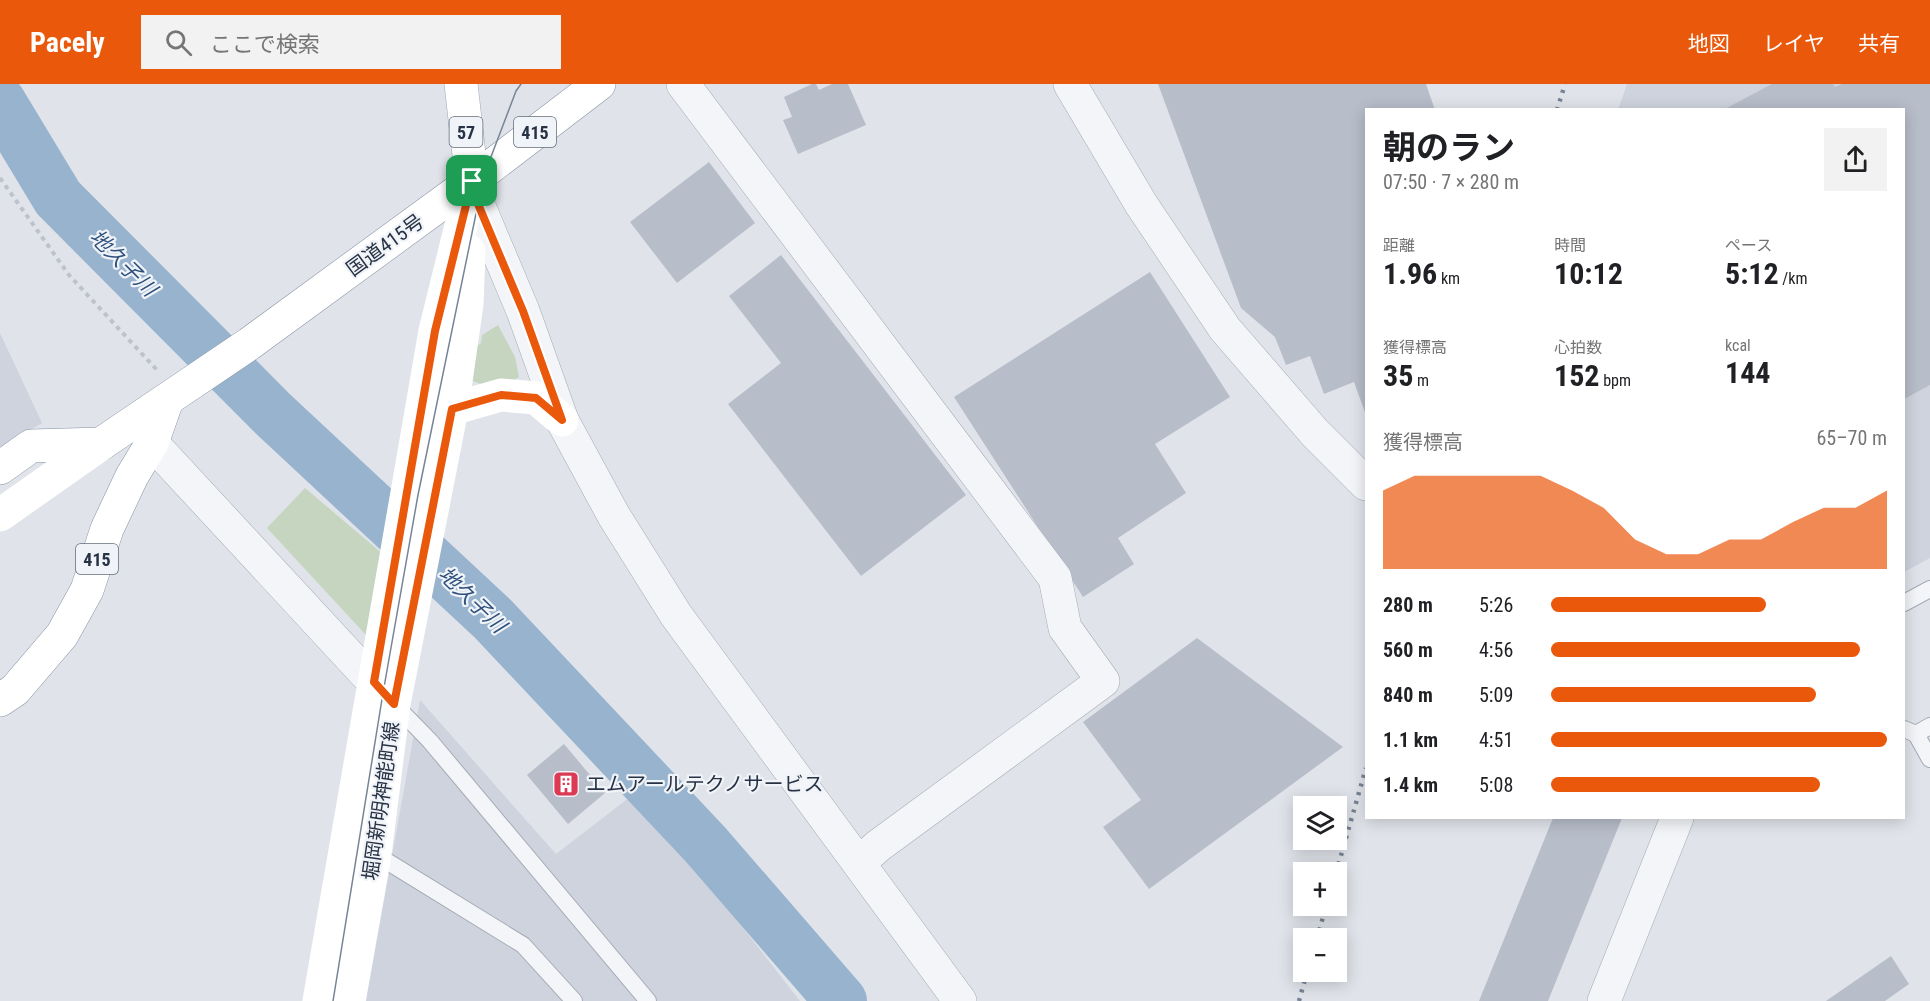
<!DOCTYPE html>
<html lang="ja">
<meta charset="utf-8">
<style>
:root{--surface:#fff;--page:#f2f2f2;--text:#202124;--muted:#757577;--accent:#ea580c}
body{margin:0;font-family:"Roboto Condensed","Noto Sans JP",sans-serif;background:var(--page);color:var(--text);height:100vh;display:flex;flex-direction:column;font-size:22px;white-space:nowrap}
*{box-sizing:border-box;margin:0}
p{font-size:20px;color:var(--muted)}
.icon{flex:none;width:33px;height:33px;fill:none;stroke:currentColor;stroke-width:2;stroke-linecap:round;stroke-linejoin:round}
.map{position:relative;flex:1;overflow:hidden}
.drawer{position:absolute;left:1365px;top:24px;width:540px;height:711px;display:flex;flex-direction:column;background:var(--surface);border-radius:0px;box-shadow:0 3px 15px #0003}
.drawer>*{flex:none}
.buttons{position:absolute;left:1293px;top:712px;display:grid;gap:12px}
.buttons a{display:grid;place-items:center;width:54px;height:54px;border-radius:0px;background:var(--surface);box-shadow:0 3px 15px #0003;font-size:30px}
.pin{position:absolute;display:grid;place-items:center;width:51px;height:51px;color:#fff;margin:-26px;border-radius:12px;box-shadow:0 3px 9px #0006}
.round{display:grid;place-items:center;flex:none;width:63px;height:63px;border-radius:0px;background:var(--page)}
.headline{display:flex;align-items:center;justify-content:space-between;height:102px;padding:0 18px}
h1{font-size:33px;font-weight:700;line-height:45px}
.stats{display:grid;grid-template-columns:repeat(3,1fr);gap:9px;height:102px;padding:6px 18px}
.stats div{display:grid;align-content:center}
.stats b{font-size:30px;font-weight:700}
.stats small{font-size:16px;font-weight:400}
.stats p{font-size:16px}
.chart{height:168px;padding:12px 18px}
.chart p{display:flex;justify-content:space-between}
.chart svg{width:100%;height:108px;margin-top:6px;fill:var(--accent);opacity:.7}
ul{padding:0 18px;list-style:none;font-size:20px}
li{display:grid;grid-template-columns:96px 72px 1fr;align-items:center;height:45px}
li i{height:15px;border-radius:8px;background:var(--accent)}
header{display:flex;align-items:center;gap:36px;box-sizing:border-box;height:84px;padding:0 30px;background:var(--accent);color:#fff}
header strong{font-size:28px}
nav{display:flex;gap:33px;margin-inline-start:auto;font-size:21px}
.search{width:420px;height:54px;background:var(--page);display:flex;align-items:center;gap:15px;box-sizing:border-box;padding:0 21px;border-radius:0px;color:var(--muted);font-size:22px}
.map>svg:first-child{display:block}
.built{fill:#ced3dd}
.green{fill:#c6d5c0}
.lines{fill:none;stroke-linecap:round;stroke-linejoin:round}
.river{stroke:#97b3ce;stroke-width:52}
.building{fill:#b7bdc9}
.service-casing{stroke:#a5abb5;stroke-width:18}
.minor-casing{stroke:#a5abb5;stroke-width:34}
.tertiary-casing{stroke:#a5abb5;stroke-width:34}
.primary-casing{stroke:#9ea9b7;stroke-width:34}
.trunk-casing{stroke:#8692a3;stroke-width:34}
.path{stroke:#bec2c9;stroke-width:4;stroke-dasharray:4.5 4.5;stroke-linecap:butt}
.service{stroke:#f3f5f8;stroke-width:16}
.minor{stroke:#f3f5f8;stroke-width:33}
.tertiary{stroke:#f3f5f8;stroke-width:33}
.secondary{stroke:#fff;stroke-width:33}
.primary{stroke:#fff;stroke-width:33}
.trunk{stroke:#fff;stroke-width:33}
.tram{stroke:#788496;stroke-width:1.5}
.rail{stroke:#788496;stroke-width:4.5;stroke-dasharray:3 6;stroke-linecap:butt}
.route-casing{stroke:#fff;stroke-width:12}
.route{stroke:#ea580c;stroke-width:8}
.labels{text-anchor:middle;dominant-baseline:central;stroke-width:4.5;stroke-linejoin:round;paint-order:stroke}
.shield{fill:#f0f3f8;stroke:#636c7a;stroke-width:1.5}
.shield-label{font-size:18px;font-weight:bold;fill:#273244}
.street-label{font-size:20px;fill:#273244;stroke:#f0f3f8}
.poi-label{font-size:20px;fill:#273244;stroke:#f0f3f8;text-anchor:start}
.water-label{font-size:21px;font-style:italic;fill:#2d517c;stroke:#f0f3f8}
</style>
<header>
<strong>Pacely</strong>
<div class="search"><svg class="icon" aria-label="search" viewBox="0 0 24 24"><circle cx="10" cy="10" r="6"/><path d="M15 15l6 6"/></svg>ここで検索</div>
<nav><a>地図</a><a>レイヤ</a><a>共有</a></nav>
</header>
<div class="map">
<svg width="1930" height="917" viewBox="0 0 1930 917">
<rect width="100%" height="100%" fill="#e0e4ea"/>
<g class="built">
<polygon points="1627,0 1930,0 1930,474 1904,488 1904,26 1618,26"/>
<polygon points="0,249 42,339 0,364"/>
<polygon points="420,616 556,770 630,713 737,836 800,917 366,917"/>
</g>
<g class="green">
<path d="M498 241 515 273 519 293C504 303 488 305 471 296L473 265 481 259 482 251Z"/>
<polygon points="305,404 390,476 378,564 267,444"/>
</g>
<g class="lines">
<polyline class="river" points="0,18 58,114 273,330 493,535 705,760 841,917"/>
</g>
<g class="building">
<polygon points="812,0 816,0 819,6 832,0 848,0 866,41 798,70 783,36 792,33 784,13"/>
<polygon points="1158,0 1426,0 1435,26 1366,26 1366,331 1354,298 1324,310 1310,272 1286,281 1275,253 1241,224"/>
<polygon points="1772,0 1833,0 1835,3 1842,0 1930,0 1930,301 1904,315 1904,26 1723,26"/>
<polygon points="709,78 755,139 677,199 630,138"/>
<polygon points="781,171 966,411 861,492 728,320 781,279 729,212"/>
<polygon points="1150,188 1230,313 1155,360 1186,409 1118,454 1134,480 1083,513 954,313"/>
<polygon points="1197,554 1343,663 1149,805 1103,743 1141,716 1083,638"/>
<polygon points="564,660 605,709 568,740 527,691"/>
<polygon points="1553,734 1622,734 1548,917 1479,917"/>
<polygon points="1891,872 1909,900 1885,917 1826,917"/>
</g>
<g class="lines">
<defs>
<g id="service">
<polyline points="1904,519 1930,505"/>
<polyline points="394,620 430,657 648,917"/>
<polyline points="1904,645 1916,650 1930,642"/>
<polyline points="1916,650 1930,675"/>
<polyline points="375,770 523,861 574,917"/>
</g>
<g id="minor">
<polyline points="683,0 1055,494 1065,544 1103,597 878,762 859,779"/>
<polyline points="152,359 391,617"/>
</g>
<g id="tertiary">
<polyline points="1070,0 1141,120 1225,245 1315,349 1366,400"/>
<polyline points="472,97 478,120 523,227 562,336 614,432 676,531 960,917"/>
<polyline points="1604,917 1677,734"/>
</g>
<polyline id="primary" points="461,0 472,97"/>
<g id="trunk">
<polyline points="0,384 31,362 101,360 249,260 472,97 599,0"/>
<polyline points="0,616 15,606 62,551 87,506 107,445 132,392 152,359 167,316"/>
</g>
</defs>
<use href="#service" class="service-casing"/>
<use href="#minor" class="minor-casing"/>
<use href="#tertiary" class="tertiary-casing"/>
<use href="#primary" class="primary-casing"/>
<use href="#trunk" class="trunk-casing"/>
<polyline class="path" points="0,94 69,191 157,286"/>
<use href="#service" class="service"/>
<use href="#minor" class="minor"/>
<use href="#tertiary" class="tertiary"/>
<g class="secondary">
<polyline points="452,325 501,311 536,314 562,336"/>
<polyline points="0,431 101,360"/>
<polyline points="319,917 435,247 472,97"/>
<polyline points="349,917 375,770 394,620 452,325 467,220 469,167"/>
</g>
<use href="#primary" class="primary"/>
<use href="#trunk" class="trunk"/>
<polyline class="tram" points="333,917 383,609 418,411 478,120 486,86 516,7 521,0"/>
<g class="rail">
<polyline points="1557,26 1565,0"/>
<polyline points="1336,789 1366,684"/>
<polyline points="1317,855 1326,822"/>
<polyline points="1299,917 1307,888"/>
</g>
</g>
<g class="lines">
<defs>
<polygon id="route" points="472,97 478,120 523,227 562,336 536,314 501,311 452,325 394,620 374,598 435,247"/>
</defs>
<use href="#route" class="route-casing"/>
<use href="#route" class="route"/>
</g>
<defs>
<symbol id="building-square" viewBox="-11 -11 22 22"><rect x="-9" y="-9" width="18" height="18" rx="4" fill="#db3954" stroke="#f0f3f8"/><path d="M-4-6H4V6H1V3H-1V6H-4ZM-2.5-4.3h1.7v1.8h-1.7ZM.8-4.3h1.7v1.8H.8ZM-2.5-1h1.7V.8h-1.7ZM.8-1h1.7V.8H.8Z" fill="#fff"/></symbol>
</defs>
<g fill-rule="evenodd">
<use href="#building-square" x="551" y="685" width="30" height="30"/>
</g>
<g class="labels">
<g class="shield">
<rect x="449.5" y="33" width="33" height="30" rx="4.5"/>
<rect x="514" y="33" width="42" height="30" rx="4.5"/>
<rect x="76" y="460" width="42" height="30" rx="4.5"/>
</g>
<g class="shield-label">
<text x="466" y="48">57</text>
<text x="535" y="48">415</text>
<text x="97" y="475">415</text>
</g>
<g class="street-label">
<text transform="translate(385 161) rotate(-36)">国道415号</text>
<text transform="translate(381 717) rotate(-82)">堀岡新明神能町線</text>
</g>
<g class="poi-label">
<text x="586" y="700">エムアールテクノサービス</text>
</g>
<g class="water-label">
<text transform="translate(123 179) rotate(45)">地久子川</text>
<text transform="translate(472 516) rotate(44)">地久子川</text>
</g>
</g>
</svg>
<div class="buttons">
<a><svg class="icon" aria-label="layers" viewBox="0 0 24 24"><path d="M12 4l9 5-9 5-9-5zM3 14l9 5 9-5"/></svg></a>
<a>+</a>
<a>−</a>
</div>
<div class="pin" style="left:472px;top:97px;background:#1e9e55"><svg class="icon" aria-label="arrive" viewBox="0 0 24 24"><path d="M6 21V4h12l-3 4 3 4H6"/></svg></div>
<section class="drawer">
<div class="headline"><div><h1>朝のラン</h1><p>07:50 · 7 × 280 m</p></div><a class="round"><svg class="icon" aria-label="share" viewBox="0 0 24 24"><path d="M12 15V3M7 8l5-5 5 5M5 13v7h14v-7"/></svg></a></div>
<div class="stats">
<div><p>距離</p><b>1.96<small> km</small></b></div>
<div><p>時間</p><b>10:12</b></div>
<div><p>ペース</p><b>5:12<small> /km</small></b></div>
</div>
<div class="stats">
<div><p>獲得標高</p><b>35<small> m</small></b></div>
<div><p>心拍数</p><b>152<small> bpm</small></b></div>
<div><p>kcal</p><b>144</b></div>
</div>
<div class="chart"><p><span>獲得標高</span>65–70 m</p>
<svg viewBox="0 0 160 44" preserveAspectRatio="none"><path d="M0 44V12L10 6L20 6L30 6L40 6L50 6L60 12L70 19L80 32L90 38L100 38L110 32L120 32L130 25L140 19L150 19L160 12V44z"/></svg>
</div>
<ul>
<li><b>280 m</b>5:26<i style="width:64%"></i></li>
<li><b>560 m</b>4:56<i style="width:92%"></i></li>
<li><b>840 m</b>5:09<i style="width:79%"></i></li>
<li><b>1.1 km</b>4:51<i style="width:100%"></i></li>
<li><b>1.4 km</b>5:08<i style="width:80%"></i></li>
</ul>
</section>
</div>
